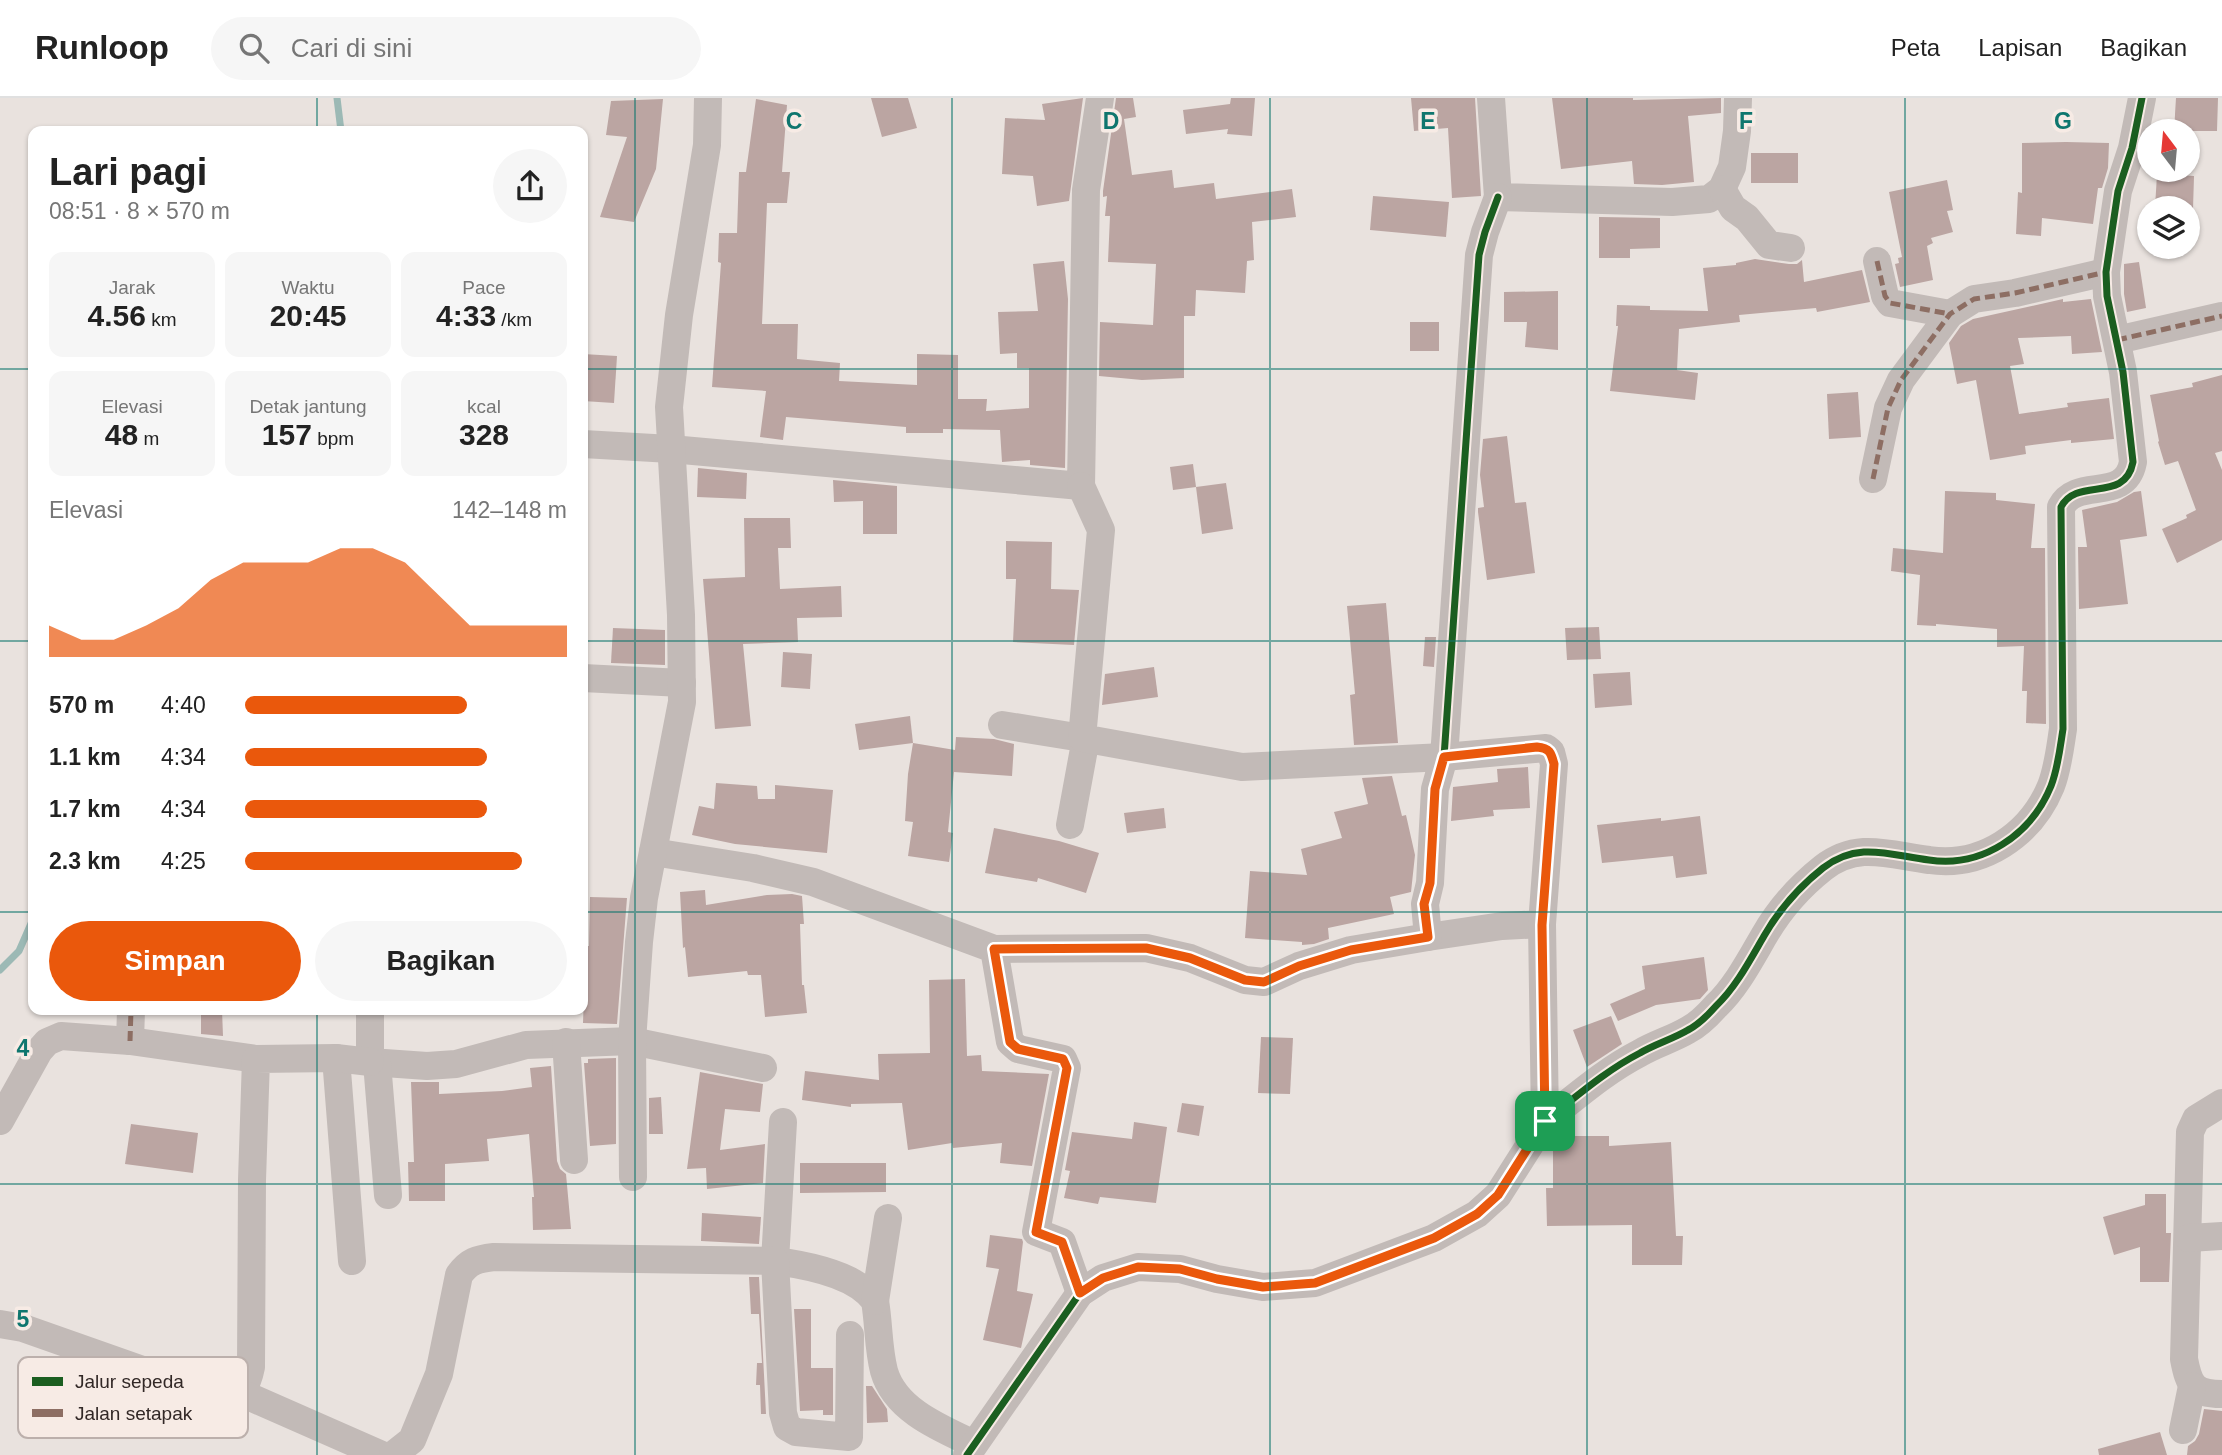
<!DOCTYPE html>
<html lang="id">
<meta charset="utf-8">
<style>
:root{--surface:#fff;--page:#f6f6f6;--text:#222;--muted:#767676;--line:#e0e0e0;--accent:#ea580c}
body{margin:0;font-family:Arial,sans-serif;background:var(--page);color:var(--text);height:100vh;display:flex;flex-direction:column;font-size:26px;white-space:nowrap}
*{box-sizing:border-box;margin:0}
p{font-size:23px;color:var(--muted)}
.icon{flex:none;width:38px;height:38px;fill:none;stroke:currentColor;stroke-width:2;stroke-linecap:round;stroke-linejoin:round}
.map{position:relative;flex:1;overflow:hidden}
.sheet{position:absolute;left:28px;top:28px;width:560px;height:889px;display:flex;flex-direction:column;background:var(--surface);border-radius:14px;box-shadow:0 2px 5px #0004}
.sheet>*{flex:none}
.needle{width:46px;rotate:344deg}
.buttons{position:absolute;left:2137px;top:21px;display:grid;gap:14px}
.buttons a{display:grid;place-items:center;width:63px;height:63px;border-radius:50%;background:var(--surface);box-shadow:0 2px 5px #0004;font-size:35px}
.pin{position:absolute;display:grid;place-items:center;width:60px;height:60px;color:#fff;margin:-30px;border-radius:14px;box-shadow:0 4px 10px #0006}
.round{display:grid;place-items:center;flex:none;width:74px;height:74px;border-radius:37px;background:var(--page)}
.overview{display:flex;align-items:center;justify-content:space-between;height:119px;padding:0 21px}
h1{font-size:38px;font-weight:600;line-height:52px}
.stats{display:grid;grid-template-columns:repeat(3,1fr);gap:10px;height:119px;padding:7px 21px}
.stats div{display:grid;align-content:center;border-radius:14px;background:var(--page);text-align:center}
.stats b{font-size:30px;font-weight:600}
.stats small{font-size:19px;font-weight:400}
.stats p{font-size:19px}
.chart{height:196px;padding:14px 21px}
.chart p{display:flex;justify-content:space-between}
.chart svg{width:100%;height:126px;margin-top:7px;fill:var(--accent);opacity:.7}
.action{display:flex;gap:14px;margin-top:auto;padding:14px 21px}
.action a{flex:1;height:80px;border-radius:42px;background:var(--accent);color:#fff;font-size:28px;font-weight:600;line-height:80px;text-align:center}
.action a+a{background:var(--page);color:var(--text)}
ul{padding:0 21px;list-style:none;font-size:23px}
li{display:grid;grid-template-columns:112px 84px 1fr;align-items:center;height:52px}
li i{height:18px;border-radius:9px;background:var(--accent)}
header{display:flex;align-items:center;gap:42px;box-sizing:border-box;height:98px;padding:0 35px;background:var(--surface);border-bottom:2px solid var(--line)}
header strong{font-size:33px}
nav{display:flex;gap:38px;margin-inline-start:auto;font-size:24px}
.search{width:490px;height:63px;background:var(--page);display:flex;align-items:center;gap:18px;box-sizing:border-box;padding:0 24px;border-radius:38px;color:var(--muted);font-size:26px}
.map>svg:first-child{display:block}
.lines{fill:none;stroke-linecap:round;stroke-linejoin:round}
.stream{stroke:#9cb9b5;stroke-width:7}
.building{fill:#bba5a2}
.minor{stroke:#c2bab7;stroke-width:28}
.quiet{stroke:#8d6e63;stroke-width:5;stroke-dasharray:10 5;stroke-linecap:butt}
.cycleway-casing{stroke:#f7ebe5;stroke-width:11}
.cycleway{stroke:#1b5e20;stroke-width:7}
.route-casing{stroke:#fff;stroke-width:14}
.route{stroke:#ea580c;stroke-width:9}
.grid{fill:none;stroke:#0f766e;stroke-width:2;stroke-opacity:0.55}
.key{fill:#f7ebe5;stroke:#bcb0ac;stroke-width:2}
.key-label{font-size:19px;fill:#322826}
.grid-label{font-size:23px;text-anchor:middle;font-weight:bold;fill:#0f766e;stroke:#f7ebe5;stroke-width:7;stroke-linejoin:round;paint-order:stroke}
</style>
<header>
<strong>Runloop</strong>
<div class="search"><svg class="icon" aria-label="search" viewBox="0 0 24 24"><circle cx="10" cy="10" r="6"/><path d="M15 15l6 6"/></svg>Cari di sini</div>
<nav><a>Peta</a><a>Lapisan</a><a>Bagikan</a></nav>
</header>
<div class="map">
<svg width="2222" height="1357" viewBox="0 0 2222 1357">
<rect width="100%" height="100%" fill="#e9e2de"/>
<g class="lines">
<g class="stream">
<polyline points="337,0 341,33"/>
<polyline points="0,872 19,853 33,821"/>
</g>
</g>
<g class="building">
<polygon points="871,0 908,0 917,30 882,39"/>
<polygon points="1083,0 1069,103 1037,108 1033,78 1002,76 1005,20 1045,22 1042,6"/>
<polygon points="1116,0 1133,0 1136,19 1124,21 1132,77 1172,72 1174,90 1214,85 1216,101 1292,91 1296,119 1252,124 1254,162 1247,163 1245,195 1196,192 1195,218 1184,218 1184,280 1142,282 1099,278 1100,224 1153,227 1156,166 1108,164 1110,118 1105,118 1107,98 1103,99 1103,93"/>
<polygon points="1231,0 1255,0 1252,38 1227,36 1228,31 1186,36 1183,12 1230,6"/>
<polygon points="1411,0 1475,0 1481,98 1452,100 1448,30 1414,33"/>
<polygon points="1552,0 1633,0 1633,2 1721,0 1721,15 1688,18 1694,84 1662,87 1634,86 1632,63 1561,71"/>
<polygon points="2176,0 2218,0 2217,33 2174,33"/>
<polygon points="663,1 656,71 634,124 600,119 627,39 606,37 611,3"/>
<polygon points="756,1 787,7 782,74 790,74 787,105 767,105 762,226 798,226 797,261 840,265 839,283 917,287 917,256 958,257 958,301 987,301 986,313 1029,310 1029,270 1017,270 1017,255 1000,256 998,214 1038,213 1033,166 1064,163 1068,201 1065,370 1030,367 1030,362 1002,364 1000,332 943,331 943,335 906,335 906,329 786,319 783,342 760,339 766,293 712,289 721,165 718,164 719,135 737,135 739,74 746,74"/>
<polygon points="2066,44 2109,45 2108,70 2102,90 2098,90 2093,126 2042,120 2041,138 2016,136 2018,94 2022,95 2022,45"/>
<rect x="1751" y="55" width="47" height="30"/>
<polygon points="2157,76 2194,78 2193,110 2155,110"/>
<polygon points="1947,82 1953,112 1947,113 1953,134 1931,140 1933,145 1927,148 1933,182 1900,189 1895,166 1899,165 1898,160 1902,159 1889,94"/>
<polygon points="1373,98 1449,104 1446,139 1370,132"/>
<polygon points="1599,119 1660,120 1660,150 1630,151 1630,160 1599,160"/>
<polygon points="1755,161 1789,166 1797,166 1802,162 1804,184 1862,172 1870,204 1817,214 1816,210 1739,217 1740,224 1679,231 1677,272 1698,275 1695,302 1610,293 1618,228 1616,228 1617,207 1650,208 1650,212 1708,213 1703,170 1736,167 1736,165"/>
<polygon points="2139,164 2146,210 2127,214 2124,196 2124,166"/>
<polygon points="1558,193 1558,252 1525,249 1527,224 1504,224 1504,194"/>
<polygon points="2063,201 2063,204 2091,201 2102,254 2072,256 2071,238 2018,240 2024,266 2010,268 2019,316 2068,309 2067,305 2109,300 2114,341 2071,345 2071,342 2025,348 2026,356 1990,362 1976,282 1957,286 1949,245 1961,228 1973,221"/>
<rect x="1410" y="224" width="29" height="29"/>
<polygon points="583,256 617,258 614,305 583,303"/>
<polygon points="2222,277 2222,353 2215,355 2222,372 2222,442 2177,465 2162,431 2187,420 2186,417 2196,412 2178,363 2165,367 2158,344 2159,343 2150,297 2193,289 2192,285"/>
<polygon points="1858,294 1861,339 1829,341 1827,296"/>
<polygon points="1507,338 1515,405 1526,404 1535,475 1487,482 1478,414 1478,410 1484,409 1480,377 1483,341"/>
<polygon points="1193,366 1196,389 1173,392 1170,369"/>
<polygon points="698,370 747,375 746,401 697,399"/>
<polygon points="833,382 897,388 897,436 863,436 863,403 834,404"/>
<polygon points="1226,385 1233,431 1202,436 1196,389"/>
<polygon points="1945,393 1996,395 1996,402 2035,406 2031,450 2045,450 2046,626 2026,625 2027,593 2022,593 2024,548 1997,549 1997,531 1936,526 1936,528 1917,527 1920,477 1891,473 1893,450 1943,455"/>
<polygon points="2141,393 2147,438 2120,442 2128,506 2079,511 2078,449 2087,449 2082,412 2117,404 2134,394"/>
<polygon points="744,420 790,420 791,450 778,450 780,491 841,488 842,519 797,520 798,544 743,546 751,628 715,631 703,481 745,479"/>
<polygon points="1006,443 1052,444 1051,491 1079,492 1074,547 1013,544 1016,481 1006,481"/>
<polygon points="1386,505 1398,645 1354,647 1350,597 1355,596 1347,508"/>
<polygon points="1599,529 1601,561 1567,562 1565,530"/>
<polygon points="613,530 665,532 665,567 611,565"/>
<polygon points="1425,539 1436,539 1434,569 1423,568"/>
<polygon points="783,554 812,556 810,591 781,589"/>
<polygon points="1154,569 1158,599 1102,607 1105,576"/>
<polygon points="1630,574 1632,607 1595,610 1593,576"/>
<polygon points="910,618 913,645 859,652 855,626"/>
<polygon points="956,639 994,641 1014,646 1012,678 954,674 948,734 953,735 949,764 908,758 913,724 905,723 908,676 913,645 955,652"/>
<polygon points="1528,669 1530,710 1493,712 1494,718 1451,723 1453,689 1498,684 1497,671"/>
<polygon points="1392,678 1402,718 1406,717 1415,757 1411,794 1390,799 1394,816 1328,830 1329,841 1314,846 1302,847 1302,844 1245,840 1250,773 1307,777 1301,751 1342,740 1334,714 1368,706 1362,680"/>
<polygon points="716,685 757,688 758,701 775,701 775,687 833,692 827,755 735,746 692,737 699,708 714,711"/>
<polygon points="1164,710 1166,730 1127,735 1124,715"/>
<polygon points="1700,718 1707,776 1676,780 1673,758 1602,765 1597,727 1661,720 1661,723"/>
<polygon points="994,730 1059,743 1099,755 1086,795 1038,780 1037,784 985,775"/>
<polygon points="705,792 706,807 767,797 792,796 802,798 804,826 800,826 802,887 804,887 807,915 765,919 761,877 748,877 747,873 688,879 685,849 683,850 680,794"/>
<polygon points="590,799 627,800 617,926 583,925 585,868 583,868 583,848 589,848"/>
<polygon points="1704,859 1708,892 1700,901 1656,907 1618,923 1610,906 1645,891 1642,868"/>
<polygon points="965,881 967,958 981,957 982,973 1049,976 1032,1068 1000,1065 1002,1045 953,1050 952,1045 908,1052 902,1005 851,1006 851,1009 802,1002 805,973 879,982 878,956 930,955 929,882"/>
<polygon points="201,912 222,912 223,938 201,936"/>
<polygon points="1611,918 1622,946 1587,969 1573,932"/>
<polygon points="1261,939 1293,940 1290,996 1258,995"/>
<polygon points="616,960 616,1046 590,1048 584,965 588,965 588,961"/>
<polygon points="551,968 557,1063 560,1071 566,1076 571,1131 533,1132 532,1099 534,1099 529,1036 487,1041 489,1063 445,1066 445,1103 409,1103 408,1064 414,1064 411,984 439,984 439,996 502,993 532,989 530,970"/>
<polygon points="700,974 763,986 760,1014 725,1011 720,1052 765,1046 763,1085 707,1091 706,1070 687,1071"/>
<polygon points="661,999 663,1036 649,1036 649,1000"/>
<polygon points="1182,1005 1204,1008 1199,1038 1177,1034"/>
<polygon points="1134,1024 1167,1029 1156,1105 1100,1099 1098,1106 1064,1100 1070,1073 1065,1072 1072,1034 1132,1041"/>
<polygon points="131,1026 198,1035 193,1075 125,1066"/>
<polygon points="1555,1038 1609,1038 1609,1048 1671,1044 1676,1138 1683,1138 1682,1167 1632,1167 1632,1127 1547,1128 1546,1090 1553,1090 1553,1041"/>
<polygon points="800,1065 886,1065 886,1094 800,1095"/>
<polygon points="2145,1096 2166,1096 2166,1135 2171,1135 2169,1184 2140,1184 2140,1149 2114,1157 2103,1119 2145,1107"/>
<polygon points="702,1115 761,1119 759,1146 701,1143"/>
<polygon points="990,1137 1022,1141 1023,1144 1017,1193 1033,1196 1021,1250 983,1242 999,1171 986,1169"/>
<polygon points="749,1179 759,1179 766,1316 761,1316 760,1287 756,1287 757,1265 762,1265 759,1216 751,1216"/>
<polygon points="794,1211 811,1211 811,1270 833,1270 833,1317 823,1317 823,1312 800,1313"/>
<polygon points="866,1288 872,1288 887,1311 888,1324 867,1325"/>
<polygon points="2204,1311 2222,1313 2222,1357 2187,1357 2188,1348 2195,1343 2199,1336"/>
<polygon points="2160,1334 2167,1357 2099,1357 2098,1351"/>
</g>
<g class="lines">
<g class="minor">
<polyline points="1491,0 1498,99 1672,104 1709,101 1722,91 1732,69 1737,33 1738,0"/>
<polyline points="1722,91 1733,110 1747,120 1769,147 1791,150"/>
<polyline points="1877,163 1885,198 1890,205 1950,216"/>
<polyline points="2117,242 2222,218"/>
<polyline points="583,346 671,351 1081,388 1086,92 1100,0"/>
<polyline points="1873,381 1888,310 1901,282 1950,216 1974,201 2015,195 2106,174"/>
<polyline points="583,580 682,585"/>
<polyline points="1002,627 1082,640"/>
<polyline points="1070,727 1086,640"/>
<polyline points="653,754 753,770 813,784 994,851 1010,944 1018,951 1063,961 1067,970 1036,1134 1062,1144 1080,1195"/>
<polyline points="1428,839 1502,828 1542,826"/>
<polyline points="994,851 1146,850 1190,860 1245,882 1264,884 1299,868 1351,852 1428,839 1425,806 1430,785 1435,691 1444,659 1242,669 1082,640 1101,432 1081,388"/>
<polyline points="370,912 370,964 427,968 456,966 526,947 632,943 763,970"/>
<polyline points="130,943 131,912"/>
<polyline points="566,944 574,1062"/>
<polyline points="336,960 352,1163"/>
<polyline points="377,965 388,1097"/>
<path d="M2222 1005 2196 1021 2190 1034 2184 1261C2189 1287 2193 1296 2222 1296"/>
<polyline points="0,1023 39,953 47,944 61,938 130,943 256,961"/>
<path d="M1545 1023C1576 999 1605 973 1640 955 1655 946 1673 941 1688 932 1698 927 1708 917 1716 908 1736 889 1750 862 1764 838 1779 812 1799 789 1823 770 1858 743 1889 757 1929 762 1982 770 2031 737 2051 688 2058 670 2060 650 2063 631L2061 409C2077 378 2125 406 2133 364L2123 274 2107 198 2106 174 2118 93 2132 50 2142 0"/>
<path d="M783 1024 775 1163C806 1167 856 1176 875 1203 879 1226 878 1250 884 1273 895 1312 940 1330 974 1346"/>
<polyline points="633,1079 632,943 639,844 644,800 682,604 681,517 669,309 679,217 707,47 708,0"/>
<polyline points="2189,1140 2222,1138"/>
<polyline points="875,1203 888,1120"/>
<path d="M0 1226 23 1230 219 1299C241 1299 247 1289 251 1269L252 1082 256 961 336 960 370 964"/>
<polyline points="241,1295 382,1357"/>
<polyline points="2183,1332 2192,1288"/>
<path d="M393 1357 412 1342 439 1276 459 1177C469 1163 477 1161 494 1159L775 1163 783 1315 787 1329 796 1334 849 1339 850 1237"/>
<polyline points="967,1357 1080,1195 1103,1180 1138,1169 1180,1171 1217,1181 1263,1189 1315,1185 1434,1140 1477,1116 1498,1097 1545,1023 1542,826 1554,666 1551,654 1546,650 1444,659 1479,157 1485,134 1498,99"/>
</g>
<g class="quiet">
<polyline points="1877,163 1885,198 1890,205 1950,216"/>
<polyline points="2117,242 2222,218"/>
<polyline points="1873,381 1888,310 1901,282 1950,216 1974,201 2015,195 2106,174"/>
<polyline points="130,943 131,912"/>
</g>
<defs>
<g id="cycleway">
<path d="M1545 1023C1576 999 1605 973 1640 955 1655 946 1673 941 1688 932 1698 927 1708 917 1716 908 1736 889 1750 862 1764 838 1779 812 1799 789 1823 770 1858 743 1889 757 1929 762 1982 770 2031 737 2051 688 2058 670 2060 650 2063 631L2061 409C2077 378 2125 406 2133 364L2123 274 2107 198 2106 174 2118 93 2132 50 2142 0"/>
<polyline points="967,1357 1080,1195 1103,1180 1138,1169 1180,1171 1217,1181 1263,1189 1315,1185 1434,1140 1477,1116 1498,1097 1545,1023 1542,826 1554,666 1551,654 1546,650 1444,659 1479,157 1485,134 1498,99"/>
</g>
</defs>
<use href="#cycleway" class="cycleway-casing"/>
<use href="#cycleway" class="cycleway"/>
</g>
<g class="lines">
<defs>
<path id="route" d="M1537 649C1550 650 1551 655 1554 666L1542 827 1545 1023 1498 1097 1477 1116 1434 1140 1315 1185 1263 1189 1217 1181 1180 1171 1138 1169 1103 1180 1080 1195 1062 1144 1036 1134 1067 970 1063 961 1018 951 1010 944 994 851 1146 850 1190 860 1245 882 1264 884 1299 868 1351 852 1428 839 1424 806 1430 785 1435 691 1444 659Z"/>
</defs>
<use href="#route" class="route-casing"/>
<use href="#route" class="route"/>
</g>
<path class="grid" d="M317 0V33M635 0V1357M952 0V1357M1270 0V1357M1587 0V1357M1905 0V1357M0 271H33M583 271H2222M0 543H33M583 543H2222M0 814H33M583 814H2222M317 912V1357M0 1086H2222"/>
<rect x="18" y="1259" width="230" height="81" rx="10" class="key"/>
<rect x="32" y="1279" width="31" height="9" fill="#1b5e20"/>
<rect x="32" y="1311" width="31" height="8" fill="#8d6e63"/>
<g class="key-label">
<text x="75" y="1290">Jalur sepeda</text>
<text x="75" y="1322">Jalan setapak</text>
</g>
<g class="grid-label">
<text x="794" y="31">C</text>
<text x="1111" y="31">D</text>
<text x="1428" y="31">E</text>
<text x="1746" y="31">F</text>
<text x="2063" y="31">G</text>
<text x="23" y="958">4</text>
<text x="23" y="1229">5</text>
</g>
</svg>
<div class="buttons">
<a><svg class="needle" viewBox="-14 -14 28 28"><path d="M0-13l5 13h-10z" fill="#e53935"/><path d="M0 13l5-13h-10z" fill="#767676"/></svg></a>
<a><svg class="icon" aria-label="layers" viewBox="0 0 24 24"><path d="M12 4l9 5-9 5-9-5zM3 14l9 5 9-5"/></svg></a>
</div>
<div class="pin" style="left:1545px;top:1023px;background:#1e9e55"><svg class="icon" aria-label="arrive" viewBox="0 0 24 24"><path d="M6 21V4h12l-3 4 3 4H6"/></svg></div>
<section class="sheet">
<div class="overview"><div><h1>Lari pagi</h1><p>08:51 · 8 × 570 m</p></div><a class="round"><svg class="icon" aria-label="share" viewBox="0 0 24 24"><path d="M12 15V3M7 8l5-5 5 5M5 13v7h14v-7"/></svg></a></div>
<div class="stats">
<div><p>Jarak</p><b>4.56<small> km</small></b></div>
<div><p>Waktu</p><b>20:45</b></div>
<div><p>Pace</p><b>4:33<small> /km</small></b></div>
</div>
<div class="stats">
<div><p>Elevasi</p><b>48<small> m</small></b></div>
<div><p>Detak jantung</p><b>157<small> bpm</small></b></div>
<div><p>kcal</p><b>328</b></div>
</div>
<div class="chart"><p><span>Elevasi</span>142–148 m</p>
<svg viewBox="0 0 160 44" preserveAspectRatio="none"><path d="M0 44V33L10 38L20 38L30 33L40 27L50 17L60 11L70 11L80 11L90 6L100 6L110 11L120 22L130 33L140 33L150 33L160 33V44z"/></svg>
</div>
<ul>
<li><b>570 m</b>4:40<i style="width:69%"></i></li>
<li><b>1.1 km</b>4:34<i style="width:75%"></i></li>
<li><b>1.7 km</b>4:34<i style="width:75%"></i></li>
<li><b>2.3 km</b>4:25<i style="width:86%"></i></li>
</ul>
<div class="action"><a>Simpan</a><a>Bagikan</a></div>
</section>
</div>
